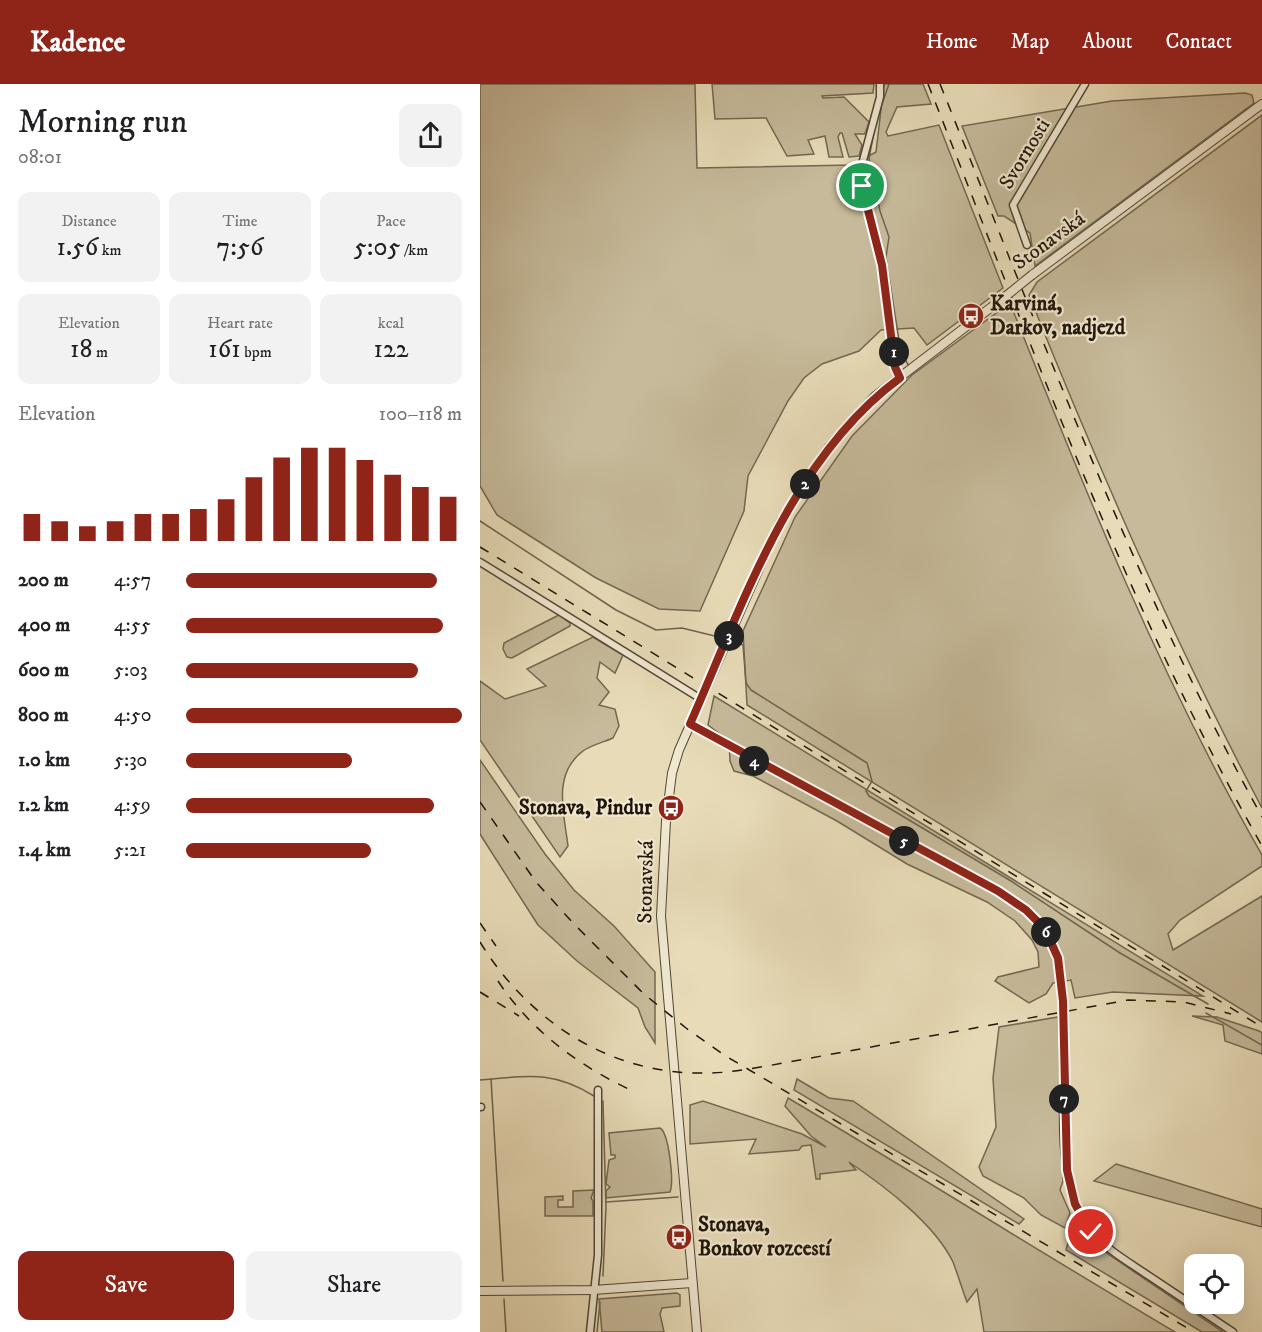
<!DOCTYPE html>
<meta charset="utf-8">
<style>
:root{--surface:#fff;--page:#f2f2f2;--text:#202124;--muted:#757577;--accent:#8f2418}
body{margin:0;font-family:"IM FELL DW Pica",serif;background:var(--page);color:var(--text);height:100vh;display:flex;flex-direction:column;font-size:22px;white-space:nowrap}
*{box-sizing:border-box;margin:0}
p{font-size:20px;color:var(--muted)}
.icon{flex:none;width:33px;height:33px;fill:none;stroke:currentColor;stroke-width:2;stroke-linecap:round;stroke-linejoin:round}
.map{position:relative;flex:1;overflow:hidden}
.panel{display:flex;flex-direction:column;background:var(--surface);width:480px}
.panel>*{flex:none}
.tools{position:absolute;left:704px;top:1170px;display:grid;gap:12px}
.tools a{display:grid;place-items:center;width:60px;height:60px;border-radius:12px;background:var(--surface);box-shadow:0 6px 24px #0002;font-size:30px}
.pin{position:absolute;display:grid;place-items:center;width:51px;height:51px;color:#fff;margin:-26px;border:3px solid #fff;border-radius:50%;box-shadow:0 2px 6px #0007}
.km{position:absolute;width:30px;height:30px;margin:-15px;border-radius:50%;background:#222;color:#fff;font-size:16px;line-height:30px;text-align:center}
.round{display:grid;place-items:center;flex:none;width:63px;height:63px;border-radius:12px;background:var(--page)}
.summary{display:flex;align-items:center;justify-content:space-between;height:102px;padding:0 18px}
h1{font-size:33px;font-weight:600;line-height:45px}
.stats{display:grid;grid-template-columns:repeat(3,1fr);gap:9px;height:102px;padding:6px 18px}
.stats div{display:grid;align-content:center;border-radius:12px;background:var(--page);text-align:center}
.stats b{font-size:26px;font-weight:600}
.stats small{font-size:16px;font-weight:400}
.stats p{font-size:16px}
.chart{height:168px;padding:12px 18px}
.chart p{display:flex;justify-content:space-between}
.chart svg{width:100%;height:108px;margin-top:6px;stroke:var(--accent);stroke-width:6}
.primary-button{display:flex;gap:12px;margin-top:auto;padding:12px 18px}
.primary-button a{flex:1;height:69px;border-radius:12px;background:var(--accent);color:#fff;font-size:24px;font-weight:600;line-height:69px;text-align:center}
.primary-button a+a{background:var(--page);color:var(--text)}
ul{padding:0 18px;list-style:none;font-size:20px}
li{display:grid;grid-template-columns:96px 72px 1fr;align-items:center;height:45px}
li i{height:15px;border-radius:8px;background:var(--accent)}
header{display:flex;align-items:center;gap:36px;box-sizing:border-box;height:84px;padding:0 30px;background:var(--accent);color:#fff}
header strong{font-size:28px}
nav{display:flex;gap:33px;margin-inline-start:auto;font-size:21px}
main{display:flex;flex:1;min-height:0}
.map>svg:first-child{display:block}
.green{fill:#c6ba9a;stroke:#726851;stroke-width:1.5}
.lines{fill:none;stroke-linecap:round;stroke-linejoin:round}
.stream{stroke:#6e644e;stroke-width:1.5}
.minor-casing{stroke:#504734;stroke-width:9}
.tertiary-casing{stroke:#504734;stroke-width:10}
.minor{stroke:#f0e8d1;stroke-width:6}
.tertiary{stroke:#f0e8d1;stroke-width:8}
.rail{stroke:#1e1508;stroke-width:1.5;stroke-dasharray:10 10;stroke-linecap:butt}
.tertiary-bridge-casing{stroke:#504734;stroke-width:10;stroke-linecap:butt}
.tertiary-bridge{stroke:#f0e8d1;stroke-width:8}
.route-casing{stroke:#fff;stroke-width:12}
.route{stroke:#8f2418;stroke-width:8}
.labels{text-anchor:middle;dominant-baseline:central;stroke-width:4.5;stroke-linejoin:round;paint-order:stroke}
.street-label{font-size:21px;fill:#1e1508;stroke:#f0e8d1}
.poi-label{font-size:21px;font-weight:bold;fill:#1e1508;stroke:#f0e8d1;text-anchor:start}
</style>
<header>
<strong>Kadence</strong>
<nav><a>Home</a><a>Map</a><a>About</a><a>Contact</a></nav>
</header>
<main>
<section class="panel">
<div class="summary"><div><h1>Morning run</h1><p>08:01</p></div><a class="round"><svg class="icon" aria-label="share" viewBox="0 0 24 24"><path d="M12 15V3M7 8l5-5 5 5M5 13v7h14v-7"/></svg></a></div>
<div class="stats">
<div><p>Distance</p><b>1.56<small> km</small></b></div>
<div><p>Time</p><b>7:56</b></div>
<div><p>Pace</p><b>5:05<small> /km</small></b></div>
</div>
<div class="stats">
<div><p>Elevation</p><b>18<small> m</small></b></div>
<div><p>Heart rate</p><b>161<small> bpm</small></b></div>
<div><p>kcal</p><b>122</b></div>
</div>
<div class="chart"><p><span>Elevation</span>100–118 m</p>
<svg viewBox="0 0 160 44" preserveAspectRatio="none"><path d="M5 44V33M15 44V36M25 44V38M35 44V36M45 44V33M55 44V33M65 44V31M75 44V27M85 44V18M95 44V10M105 44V6M115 44V6M125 44V11M135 44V17M145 44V22M155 44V26"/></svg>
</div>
<ul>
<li><b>200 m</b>4:57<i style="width:91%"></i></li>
<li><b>400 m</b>4:55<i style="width:93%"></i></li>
<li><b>600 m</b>5:03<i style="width:84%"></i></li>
<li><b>800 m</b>4:50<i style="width:100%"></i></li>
<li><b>1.0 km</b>5:30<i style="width:60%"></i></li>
<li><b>1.2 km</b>4:59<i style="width:90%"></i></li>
<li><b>1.4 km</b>5:21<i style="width:67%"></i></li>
</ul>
<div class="primary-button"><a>Save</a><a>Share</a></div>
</section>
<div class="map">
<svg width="782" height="1248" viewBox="0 0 782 1248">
<rect width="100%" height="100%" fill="#e8dcb8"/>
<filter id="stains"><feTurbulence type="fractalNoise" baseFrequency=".00333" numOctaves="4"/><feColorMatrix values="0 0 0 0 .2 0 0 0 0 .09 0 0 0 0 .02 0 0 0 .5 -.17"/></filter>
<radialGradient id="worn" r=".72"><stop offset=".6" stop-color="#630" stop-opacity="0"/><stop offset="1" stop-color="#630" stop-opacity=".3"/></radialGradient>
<g class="green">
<polygon points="0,0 215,0 217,84 372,81 396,68 404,0 443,0 451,20 417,23 406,48 408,52 459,41 523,204 447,261 434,244 401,246 379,267 342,280 324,294 308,317 268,392 264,427 220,527 179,525 116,494 17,431 0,402"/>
<polygon points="232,0 394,0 393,9 342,12 343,14 364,13 389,38 385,50 375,50 382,61 379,72 369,73 362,49 360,49 358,53 363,73 349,73 345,52 328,56 334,70 307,72 286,34 235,35"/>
<polygon points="765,9 772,11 774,19 555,182 550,149 524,132 518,132 482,42 632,17"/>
<path d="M782 31V724C694 557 619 386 549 211L557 198Z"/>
<path d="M530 219C605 407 681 595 782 771V782L700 836 688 850 693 866 782 812V938L267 621 263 547 315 433 372 352 432 291Z"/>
<polygon points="79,531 90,539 90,542 32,574 27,573 23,565 24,559"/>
<path d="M113 553 143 571 135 589 120 578 117 594 129 608 119 621 135 625 139 642 133 654C124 658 111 661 103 667 72 690 84 729 88 762L80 773 0 656V597L25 615 66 602 47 585Z"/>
<polygon points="234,612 723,912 633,908 595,914 591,896 573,899 566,910 549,919 515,897 518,893 559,883 558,868 552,856 535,837 507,818 427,780 357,737 273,692 254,687 250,677 249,657 228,641"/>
<polygon points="0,676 65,770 94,806 134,842 175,888 175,959 165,943 158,924 97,877 58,841 5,758 0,750"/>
<polygon points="712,932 737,933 779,947 782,949 782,970 745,957 743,941"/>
<polygon points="578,933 583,1097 580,1106 590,1129 585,1144 561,1131 544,1114 503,1092 499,1083 516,1043 513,994 519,943"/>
<polygon points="317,995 349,1014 373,1017 544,1135 539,1140 314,1006"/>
<path d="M308 1014C438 1091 565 1171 695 1248H504L497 1205 487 1218C482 1205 478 1191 473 1178 454 1139 404 1102 369 1078L376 1086 340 1090V1095H336L331 1061 322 1062 319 1066 269 1070 276 1055 210 1060V1021L223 1017 322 1050 346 1063 331 1052 305 1022Z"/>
<path d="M180 1044C189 1049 194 1098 190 1108L126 1114V1107L130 1103 126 1100 129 1076 135 1074V1071H131L129 1049Z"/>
<polygon points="636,1080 782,1125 782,1143 614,1097"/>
<polygon points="114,1106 111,1114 113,1117 113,1132 65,1132 65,1113 83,1112 83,1116 78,1116 78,1123 93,1123 93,1107"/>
<polygon points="593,1142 628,1170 743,1248 722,1248 586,1166"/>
<polygon points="197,1209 200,1211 200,1222 182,1224 180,1230 184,1248 122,1248 119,1215"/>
</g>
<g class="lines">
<g class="stream">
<polyline points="397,34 409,0"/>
<polyline points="396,38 389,74 400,127 409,153 406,173 421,269 429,282"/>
<polyline points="0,437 136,526 176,546 202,544 243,554"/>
<polyline points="253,556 263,561 266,599 271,606 387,679 392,697 386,707 389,712 531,797 640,869 728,920"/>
<polyline points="726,929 782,961"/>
<polyline points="11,995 23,1197"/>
<path d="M0 996C47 992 72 986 114 1012"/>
<polyline points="126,1118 198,1113"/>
<polyline points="123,1192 126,1123 123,1017"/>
<polyline points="24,1215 26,1248"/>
<polyline points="117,1248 120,1218"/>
</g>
<defs>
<g id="minor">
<polyline points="400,0 400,13 381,84 382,102 402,181 415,283 420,294"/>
<polyline points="547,161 533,121 605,0"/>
<polyline points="0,478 221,615"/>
<path d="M210 640 517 807C534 818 556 830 566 848 611 927 553 1079 612 1148 626 1165 647 1177 666 1190 695 1209 724 1229 753 1248"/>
<polyline points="0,1023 1,1023"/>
<polyline points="110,1248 118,1171 118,1006"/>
</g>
<g id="tertiary">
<polyline points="552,191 782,20"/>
<polyline points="0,1207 113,1206 212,1199"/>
<polyline points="217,1248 181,832 186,737 192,689 199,666 289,462 301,437 349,363 394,313 526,212"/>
</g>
</defs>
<use href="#minor" class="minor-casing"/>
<use href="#tertiary" class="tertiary-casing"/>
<use href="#minor" class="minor"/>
<use href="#tertiary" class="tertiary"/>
<g class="rail">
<path d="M448 0C550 257 645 520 782 762"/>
<path d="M460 0C560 248 653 499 782 733"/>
<polyline points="0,463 782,943"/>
<polyline points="0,718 56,798 93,839 164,910 206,944 244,971 714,1248"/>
<polyline points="0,839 16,862"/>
<path d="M0 858C49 938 132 992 228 989 248 989 267 985 287 982L648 916 704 918 751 930"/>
<path d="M18 897C50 946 100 983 153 1007"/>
<polyline points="0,908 39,932"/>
</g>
<defs>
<polyline id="tertiary-bridge" points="526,212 552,191"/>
</defs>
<use href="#tertiary-bridge" class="tertiary-bridge-casing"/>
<use href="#tertiary-bridge" class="tertiary-bridge"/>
</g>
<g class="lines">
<defs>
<path id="route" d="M382 102 402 181 415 283 420 294C311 374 263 520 210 640L518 807 546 826 565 845 578 874 583 917 587 1086 595 1120 611 1148"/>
</defs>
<use href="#route" class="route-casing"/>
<use href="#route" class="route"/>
</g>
<defs>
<symbol id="bus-disc" viewBox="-11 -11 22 22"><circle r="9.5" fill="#8f2418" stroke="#f0e8d1"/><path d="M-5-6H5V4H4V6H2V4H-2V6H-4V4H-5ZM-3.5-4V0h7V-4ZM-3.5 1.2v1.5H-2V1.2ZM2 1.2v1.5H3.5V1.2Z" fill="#fff"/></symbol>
</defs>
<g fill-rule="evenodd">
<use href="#bus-disc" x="476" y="217" width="30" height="30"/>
<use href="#bus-disc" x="176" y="709" width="30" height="30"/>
<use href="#bus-disc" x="184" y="1138" width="30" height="30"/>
</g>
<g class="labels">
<g class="street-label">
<text transform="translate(545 70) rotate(-59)">Svornosti</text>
<text transform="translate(569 157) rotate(-36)">Stonavská</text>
<text transform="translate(166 798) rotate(-89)">Stonavská</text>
</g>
<g class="poi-label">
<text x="510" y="220">Karviná,<tspan x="510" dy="24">Darkov, nadjezd</tspan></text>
<text x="172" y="724" text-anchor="end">Stonava, Pindur</text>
<text x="218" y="1141">Stonava,<tspan x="218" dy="24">Bonkov rozcestí</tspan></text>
</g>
</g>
<rect width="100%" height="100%" filter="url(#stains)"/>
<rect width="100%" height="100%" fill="url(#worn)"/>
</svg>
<div class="tools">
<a><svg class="icon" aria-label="locate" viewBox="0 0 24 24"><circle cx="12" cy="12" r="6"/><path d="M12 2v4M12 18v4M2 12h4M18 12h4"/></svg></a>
</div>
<div class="pin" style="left:382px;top:102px;background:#1e9e55"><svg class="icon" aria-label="arrive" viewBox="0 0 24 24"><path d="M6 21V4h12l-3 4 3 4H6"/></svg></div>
<div class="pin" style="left:611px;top:1148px;background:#d93025"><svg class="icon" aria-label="check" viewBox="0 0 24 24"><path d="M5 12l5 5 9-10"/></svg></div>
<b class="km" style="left:414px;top:268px">1</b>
<b class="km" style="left:325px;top:400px">2</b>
<b class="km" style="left:249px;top:552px">3</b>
<b class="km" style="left:274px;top:677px">4</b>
<b class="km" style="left:424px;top:757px">5</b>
<b class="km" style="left:566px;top:848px">6</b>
<b class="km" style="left:584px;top:1015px">7</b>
</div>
</main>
